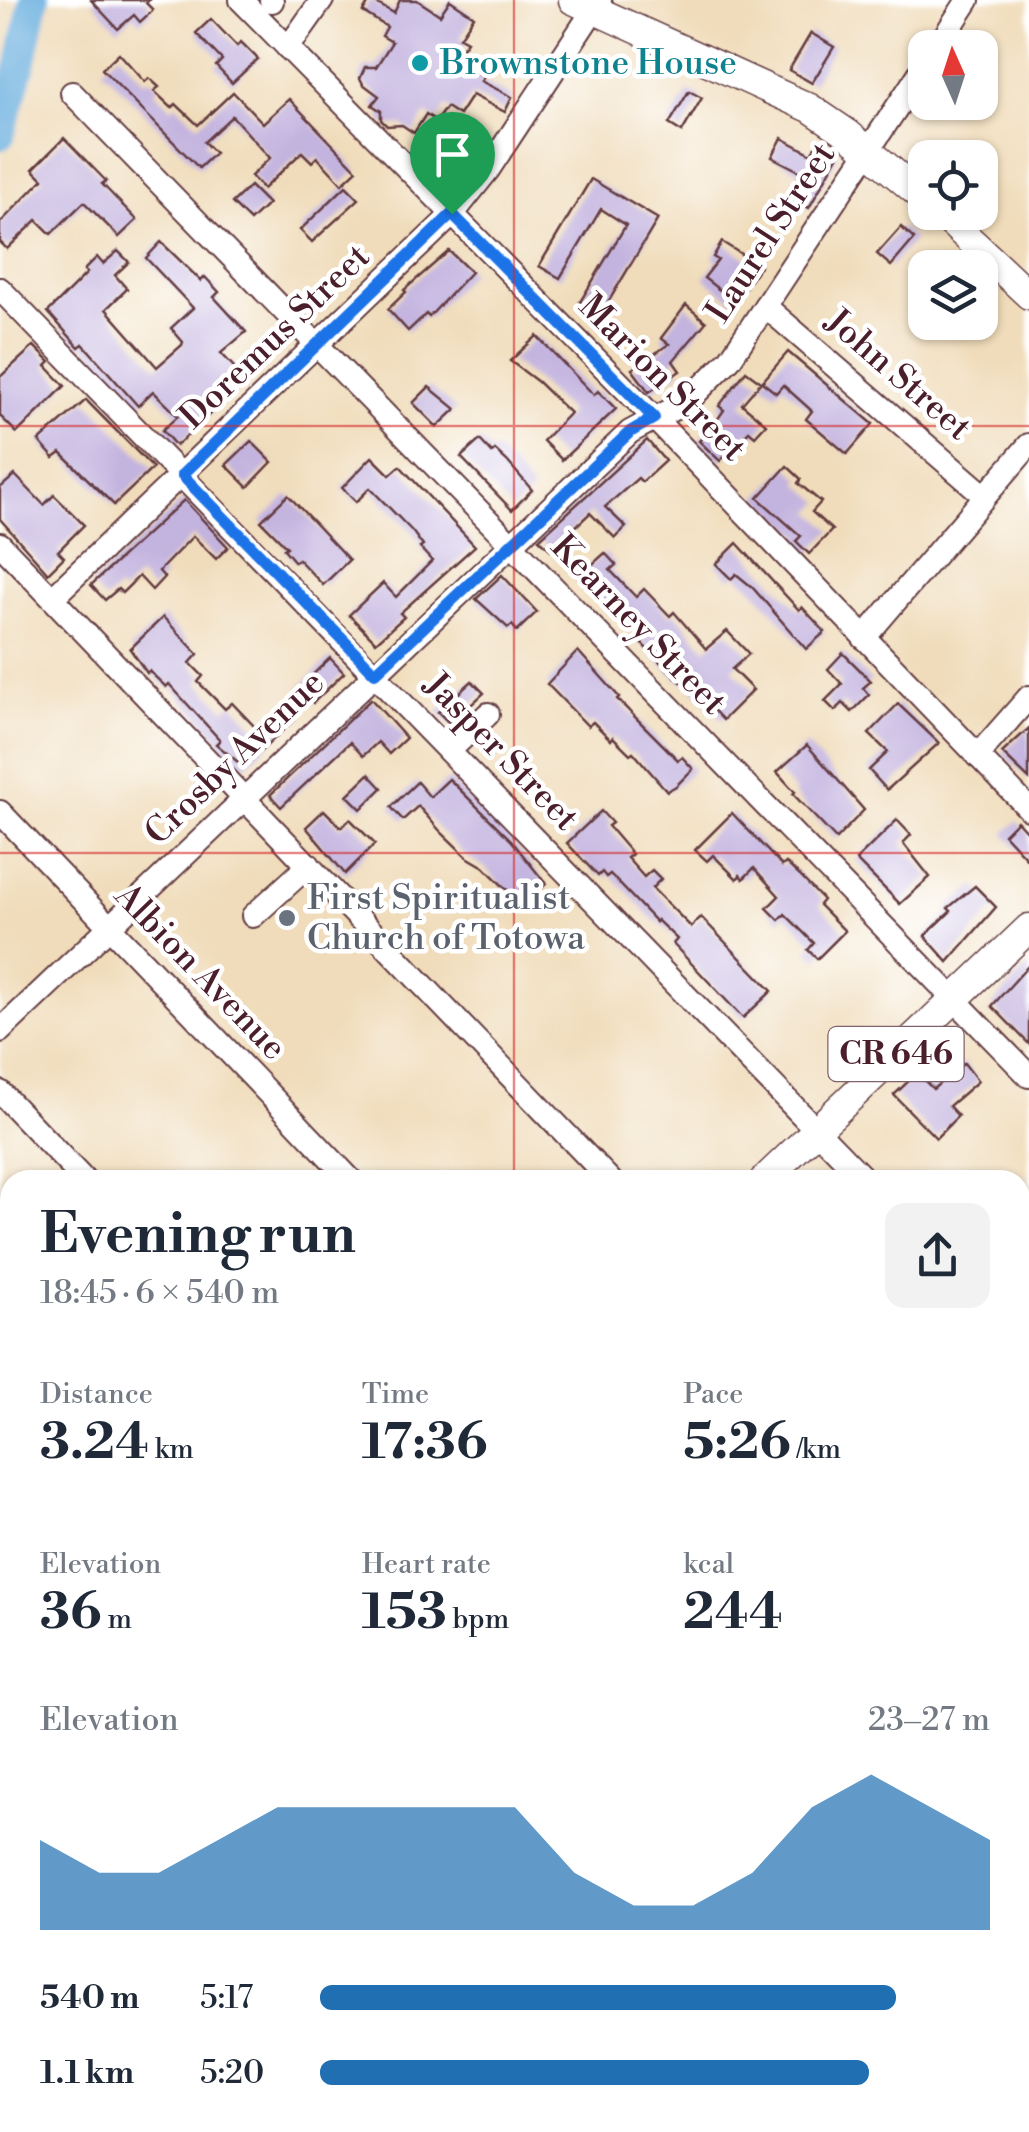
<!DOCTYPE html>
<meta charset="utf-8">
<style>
:root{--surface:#fff;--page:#f2f2f3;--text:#1f2937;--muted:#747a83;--accent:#1f6fb2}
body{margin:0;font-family:"Libre Bodoni",serif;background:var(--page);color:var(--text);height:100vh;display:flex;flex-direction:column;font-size:38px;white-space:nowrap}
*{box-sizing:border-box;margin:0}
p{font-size:32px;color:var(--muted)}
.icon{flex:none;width:55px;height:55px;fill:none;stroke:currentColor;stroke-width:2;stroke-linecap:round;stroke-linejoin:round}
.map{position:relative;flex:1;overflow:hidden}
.panel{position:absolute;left:0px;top:1170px;width:1030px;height:962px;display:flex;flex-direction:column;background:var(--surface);border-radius:30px 30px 0 0;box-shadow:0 2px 8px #0004}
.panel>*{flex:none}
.needle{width:65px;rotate:357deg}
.buttons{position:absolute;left:908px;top:30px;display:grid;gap:20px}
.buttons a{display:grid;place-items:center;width:90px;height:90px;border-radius:20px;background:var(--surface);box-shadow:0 2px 8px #0004;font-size:50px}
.pin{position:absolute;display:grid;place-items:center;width:85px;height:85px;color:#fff;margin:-102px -42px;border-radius:50% 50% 50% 0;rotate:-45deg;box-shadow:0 0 10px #0007}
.pin .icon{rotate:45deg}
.round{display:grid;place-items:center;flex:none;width:105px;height:105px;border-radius:20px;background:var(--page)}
.overview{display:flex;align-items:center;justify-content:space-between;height:170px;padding:0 40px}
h1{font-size:55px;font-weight:700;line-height:75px}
.stats{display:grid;grid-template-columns:repeat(3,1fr);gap:15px;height:170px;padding:10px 40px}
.stats div{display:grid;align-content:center}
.stats b{font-size:50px;font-weight:700}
.stats small{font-size:28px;font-weight:400}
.stats p{font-size:28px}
.chart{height:280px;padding:20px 40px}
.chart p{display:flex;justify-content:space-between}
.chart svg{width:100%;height:180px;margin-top:10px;fill:var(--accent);opacity:.7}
ul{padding:0 40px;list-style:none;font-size:32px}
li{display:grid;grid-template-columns:160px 120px 1fr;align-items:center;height:75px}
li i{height:25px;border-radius:12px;background:var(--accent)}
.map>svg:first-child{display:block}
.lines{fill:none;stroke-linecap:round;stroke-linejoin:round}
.river{stroke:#67aede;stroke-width:30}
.building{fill:#c3b3df}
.minor-casing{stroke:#633b40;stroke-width:26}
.major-casing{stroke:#633b40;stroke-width:31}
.minor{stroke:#fff;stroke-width:22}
.major{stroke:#fff;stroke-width:28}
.route-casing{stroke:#fff;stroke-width:20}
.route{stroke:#1a73e8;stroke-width:12}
.grid{fill:none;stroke:#d62828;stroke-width:2.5;stroke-opacity:0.55}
.culture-dot{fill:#0f9aa8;stroke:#fff;stroke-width:4}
.worship-dot{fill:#6b7280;stroke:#fff;stroke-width:4}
.labels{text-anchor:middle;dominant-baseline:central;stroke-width:9;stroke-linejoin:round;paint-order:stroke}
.shield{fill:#fff;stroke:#80626b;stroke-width:2.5}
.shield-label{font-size:32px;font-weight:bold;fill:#4a1f2b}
.culture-label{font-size:35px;fill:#0d838f;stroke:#fff;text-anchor:start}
.street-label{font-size:35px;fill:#4a1f2b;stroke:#fff}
.worship-label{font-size:35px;fill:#5b616d;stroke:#fff;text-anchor:start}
</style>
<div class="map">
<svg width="1029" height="2132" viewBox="0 0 1029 2132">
<rect width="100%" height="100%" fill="#fff"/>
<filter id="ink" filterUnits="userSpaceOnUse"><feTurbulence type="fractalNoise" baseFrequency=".01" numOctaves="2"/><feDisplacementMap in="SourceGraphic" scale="20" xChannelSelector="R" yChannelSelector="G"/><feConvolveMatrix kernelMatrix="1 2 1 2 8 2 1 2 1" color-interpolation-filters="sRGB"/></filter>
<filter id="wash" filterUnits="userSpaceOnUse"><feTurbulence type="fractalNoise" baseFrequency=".0048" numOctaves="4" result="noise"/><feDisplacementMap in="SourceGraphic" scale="40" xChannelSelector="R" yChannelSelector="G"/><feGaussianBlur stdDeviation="2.25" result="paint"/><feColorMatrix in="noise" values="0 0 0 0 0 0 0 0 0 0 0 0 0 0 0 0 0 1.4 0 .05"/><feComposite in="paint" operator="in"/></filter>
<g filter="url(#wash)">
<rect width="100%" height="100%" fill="#f0dcba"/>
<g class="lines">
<polyline class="river" points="0,135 21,64 34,0"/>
</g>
<g id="blocks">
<g class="building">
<polygon points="91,0 149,0 146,3 153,10 140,22 134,15 118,29"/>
<polygon points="370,0 394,13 400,0 417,0 440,15 450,0 474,16 460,37 467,41 455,58 484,77 481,81 512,97 505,112 472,95 459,115 446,107 436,121 426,114 414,133 402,125 387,126 381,120 381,111 372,105 379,96 363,84 360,78 365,67 376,67 392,42 382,36 387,27 363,12"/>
<polygon points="211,19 237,46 241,42 258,59 232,83 216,66 222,60 196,33"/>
<polygon points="811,33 834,47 812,83 789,70"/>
<polygon points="119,53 145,82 149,78 159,87 154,91 172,108 176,104 198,125 233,92 263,123 289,99 357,170 342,184 317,157 312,162 302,152 263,189 251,176 270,158 232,116 204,142 215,153 199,168 102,69"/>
<polygon points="689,91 702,98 682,132 669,124"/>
<polygon points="64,138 106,181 102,184 137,220 119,237 84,202 51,234 37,220 7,249 0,242 0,223 43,179 33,169"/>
<polygon points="782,138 812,154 817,144 838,156 809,208 788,196 801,172 772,157"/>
<polygon points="591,179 658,219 601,314 580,302 626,225 601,209 560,278 539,266"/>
<polygon points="250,186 268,204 250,221 232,203"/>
<polygon points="346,186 359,199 312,242 300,230"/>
<polygon points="901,227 914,239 891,266 877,254"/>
<polygon points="161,242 201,281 205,277 219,292 214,297 246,332 221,353 246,380 176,446 162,430 178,416 153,391 138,406 83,344 79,347 48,312 87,273 84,270 97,257 103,264 118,251 129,262 115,275 127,289 106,309 157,367 182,345 183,342 171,328 193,308 146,258"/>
<polygon points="722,242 760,266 735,302 704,278 718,260 713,257"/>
<polygon points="449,251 471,272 429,317 426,314 408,331 388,309 406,292 404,290"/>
<polygon points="686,305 706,322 673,361 680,371 649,392 632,369 669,344 661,338"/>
<polygon points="537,336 594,395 598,391 616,409 562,460 543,441 570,413 538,382 510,361"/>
<polygon points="34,346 50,362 46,366 65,386 17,433 0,416 0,377"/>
<polygon points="788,352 873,424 847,454 806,419 812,411 783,385 776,393 762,382"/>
<polygon points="746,371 761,382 742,404 766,424 755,436 749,431 720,461 699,441 713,426 724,410 719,406"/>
<polygon points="429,387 456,409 437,427 413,403"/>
<polygon points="86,400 153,468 114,505 61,453 54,458 39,441"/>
<polygon points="480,440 492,453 495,450 507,461 532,490 512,510 461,457"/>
<polygon points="647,440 665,461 642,482 638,478 605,507 626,527 615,538 590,513 551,550 539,539"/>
<polygon points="251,441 272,462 248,487 226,465"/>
<polygon points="372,457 390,475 400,466 475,546 400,613 404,617 376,642 349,615 383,583 396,597 432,561 420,548 423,546 412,531 370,488 356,502 342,488"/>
<polygon points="787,466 801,479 798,483 821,502 812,512 832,530 809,554 796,541 801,536 758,498"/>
<polygon points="15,475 44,505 54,495 84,525 58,551 64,557 48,573 0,519 0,488"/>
<polygon points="288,495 349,560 323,585 298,559 295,562 284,549 287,547 261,521"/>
<polygon points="184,500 228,547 216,559 193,536 159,571 164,577 152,590 139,576 122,593 118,589 105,600 91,585"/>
<polygon points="737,543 799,610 802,607 825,632 806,649 752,587 736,574 731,579 716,564"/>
<polygon points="605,553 616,565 610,570 636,597 644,589 670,616 674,612 706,649 727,631 749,654 732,669 753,690 723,720 684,679 681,682 654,656 641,643 645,639 618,612 617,614 578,577"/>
<polygon points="502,575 537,612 517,631 512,625 508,628 476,599"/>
<polygon points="163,617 198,654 190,663 203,676 198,682 225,709 232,703 257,729 284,709 294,720 244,767 216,744 220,740 169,684 166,687 149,671 147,673 130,649"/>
<polygon points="578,651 619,697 617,699 678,760 682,757 693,769 676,786 667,791 633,752 630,754 613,737 611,740 593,722 588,726 547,684"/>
<polygon points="843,653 871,681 863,688 869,695 852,712 843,703 835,711 825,701 842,684 828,669"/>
<polygon points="330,658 344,673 313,703 299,688"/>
<polygon points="472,681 484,693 450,724 438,712"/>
<polygon points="371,699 406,738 389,754 378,742 363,756 350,742 281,807 270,795"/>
<polygon points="898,704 939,743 887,790 869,770 888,752 869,734"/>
<polygon points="1029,728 1029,779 1002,753"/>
<polygon points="807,745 864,810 836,839 793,794 795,792 777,772"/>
<polygon points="369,774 382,788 361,809 347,795"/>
<polygon points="449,779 511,840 546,884 519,911 507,899 512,895 484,867 467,857 441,832 418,806 403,820 391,807 417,782 430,797"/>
<polygon points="324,810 341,827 350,819 375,844 345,874 306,827"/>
<polygon points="601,811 612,823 608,826 632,854 627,858 644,877 652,870 661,879 652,888 691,927 701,917 772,991 743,1018 673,944 677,939 657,920 656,922 610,874 606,877 602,872 598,876 567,843"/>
<polygon points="732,813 782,866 786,863 800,876 823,900 819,905 845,931 817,959 808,950 814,943 785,914 779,920 767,908 779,896 754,868 743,879 740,875 737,879 713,855 707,861 695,850"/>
<polygon points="897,820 911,835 903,843 930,877 900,904 856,860"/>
<polygon points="1017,821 1029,834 1029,861 1004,834"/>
<polygon points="975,886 996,907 948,962 925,936 951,911 948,908"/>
<polygon points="1029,965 1029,1044 992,1006"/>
<polygon points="964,1063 978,1081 949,1106 958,1116 936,1138 894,1095 917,1073 933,1089"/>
</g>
</g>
</g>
<g filter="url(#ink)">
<use href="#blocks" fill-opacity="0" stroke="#633b40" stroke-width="2.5"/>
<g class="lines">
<defs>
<g id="minor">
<polyline points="241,0 654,418 1029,809"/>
<polyline points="271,0 272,1"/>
<polyline points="288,48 322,0"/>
<polyline points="937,48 968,0"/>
<polyline points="72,93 1029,1076"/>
<polyline points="0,289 865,1180"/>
<polyline points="765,306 985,496"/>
<polyline points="0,544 610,1180"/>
<polyline points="53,597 453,214 488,170 600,0"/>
<polyline points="864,638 1029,445"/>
<polyline points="450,750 488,714"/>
<polyline points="977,756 1029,697"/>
<polyline points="0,812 351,1180"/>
<polyline points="253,916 309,865"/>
<polyline points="0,1031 630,432 688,401 730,359 925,65"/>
<polyline points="0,1092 84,1180"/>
<polyline points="1020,1338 1029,1347"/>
<polyline points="0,1369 10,1380"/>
<polyline points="1020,1602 1029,1612"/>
<polyline points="0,1655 10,1666"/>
<polyline points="1020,1891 1029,1883"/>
<polyline points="0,1922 10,1932"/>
<polyline points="1020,2046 1029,2055"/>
<polyline points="191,2122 200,2132"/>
<polyline points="718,2122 727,2132"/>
<polyline points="769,2132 779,2122"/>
</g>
<g id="major">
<polyline points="573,0 810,108 847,133 925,199"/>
<polyline points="940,212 1029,295"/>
<polyline points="764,1180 1029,928"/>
<polyline points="0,1910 10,1901"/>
<polyline points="450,2122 459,2132"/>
</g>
</defs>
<use href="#minor" class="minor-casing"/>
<use href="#major" class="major-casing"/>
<use href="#minor" class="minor"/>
<use href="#major" class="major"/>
</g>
</g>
<g class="lines" filter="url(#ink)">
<defs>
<polygon id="route" points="452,214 654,418 630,432 375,673 182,475"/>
</defs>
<use href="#route" class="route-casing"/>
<use href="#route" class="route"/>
</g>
<path class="grid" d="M514 0V1180M0 426H1029M0 853H1029M0 1279H10M1020 1279H1029M0 1706H10M1020 1706H1029M514 2122V2132"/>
<circle class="culture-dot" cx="420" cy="63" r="10"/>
<circle class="worship-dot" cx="287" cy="918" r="10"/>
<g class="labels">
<rect class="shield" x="828.5" y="1027" width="135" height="54" rx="8"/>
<g class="shield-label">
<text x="896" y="1054">CR 646</text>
</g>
<g class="culture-label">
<text x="440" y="63">Brownstone House</text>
</g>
<g class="street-label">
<text transform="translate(771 233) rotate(-57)">Laurel Street</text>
<text transform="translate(275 337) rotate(-44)">Doremus Street</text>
<text transform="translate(898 375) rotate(41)">John Street</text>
<text transform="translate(662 378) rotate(45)">Marion Street</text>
<text transform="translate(638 625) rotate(46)">Kearney Street</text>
<text transform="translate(501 752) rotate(46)">Jasper Street</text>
<text transform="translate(235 758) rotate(-44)">Crosby Avenue</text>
<text transform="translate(200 972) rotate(46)">Albion Avenue</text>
</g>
<g class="worship-label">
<text x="307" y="898">First Spiritualist<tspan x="307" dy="40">Church of Totowa</tspan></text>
</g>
</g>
</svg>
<div class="buttons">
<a><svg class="needle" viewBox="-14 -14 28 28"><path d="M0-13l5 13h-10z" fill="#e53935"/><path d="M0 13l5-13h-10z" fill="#747a83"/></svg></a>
<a><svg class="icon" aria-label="locate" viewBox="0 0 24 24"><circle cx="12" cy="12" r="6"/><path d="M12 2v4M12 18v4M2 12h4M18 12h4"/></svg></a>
<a><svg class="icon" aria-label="layers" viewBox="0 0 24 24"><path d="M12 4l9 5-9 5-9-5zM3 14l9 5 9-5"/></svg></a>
</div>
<div class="pin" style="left:452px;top:214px;background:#1e9e55"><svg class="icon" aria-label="arrive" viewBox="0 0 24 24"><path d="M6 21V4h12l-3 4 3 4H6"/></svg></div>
<section class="panel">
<div class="overview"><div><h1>Evening run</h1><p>18:45 · 6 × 540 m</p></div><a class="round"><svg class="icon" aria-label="share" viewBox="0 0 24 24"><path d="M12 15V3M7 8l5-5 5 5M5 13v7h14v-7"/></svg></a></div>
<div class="stats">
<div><p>Distance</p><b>3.24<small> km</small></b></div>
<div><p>Time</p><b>17:36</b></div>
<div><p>Pace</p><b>5:26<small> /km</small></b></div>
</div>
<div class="stats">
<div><p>Elevation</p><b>36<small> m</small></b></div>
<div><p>Heart rate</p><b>153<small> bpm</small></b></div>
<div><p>kcal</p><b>244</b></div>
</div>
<div class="chart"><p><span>Elevation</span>23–27 m</p>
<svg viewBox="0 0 160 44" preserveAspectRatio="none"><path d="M0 44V22L10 30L20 30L30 22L40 14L50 14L60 14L70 14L80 14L90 30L100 38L110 38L120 30L130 14L140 6L150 14L160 22V44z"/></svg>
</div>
<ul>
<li><b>540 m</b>5:17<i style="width:86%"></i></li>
<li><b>1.1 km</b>5:20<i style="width:82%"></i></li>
</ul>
</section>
</div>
